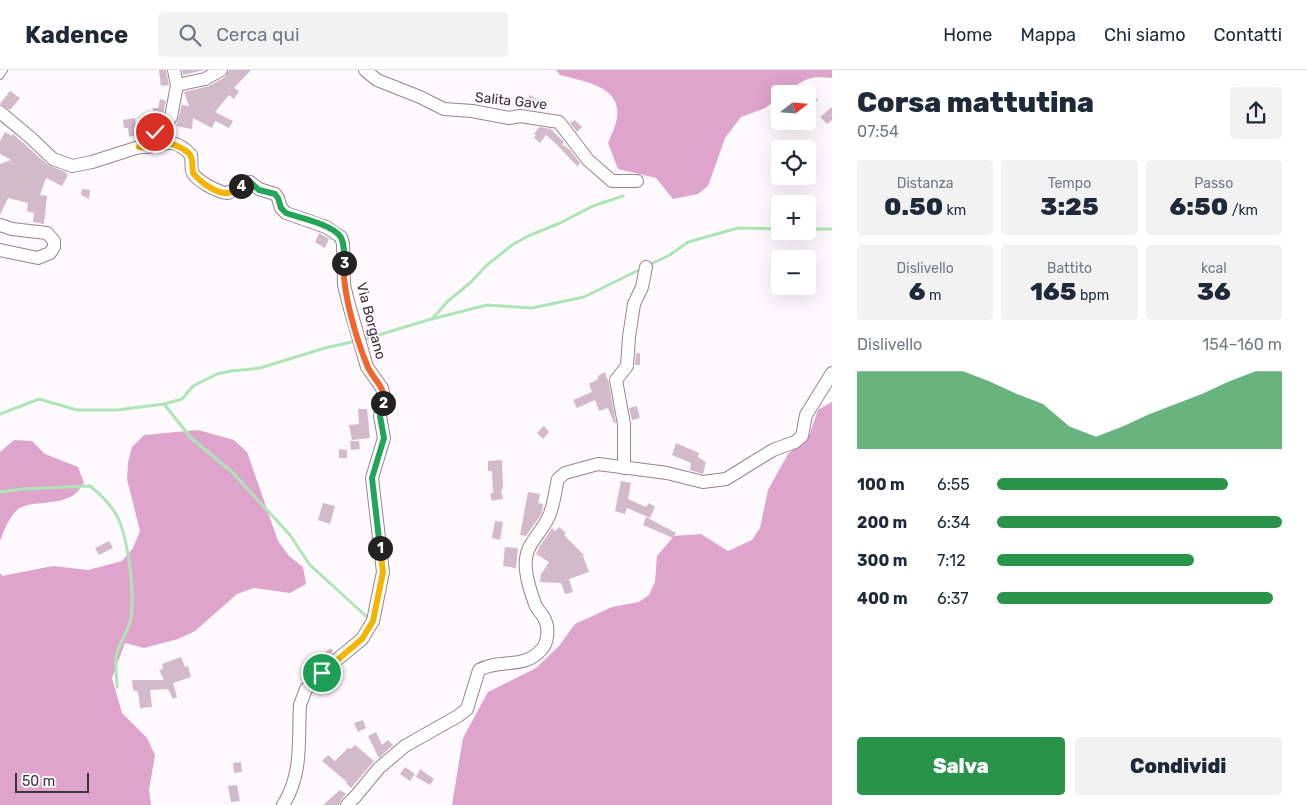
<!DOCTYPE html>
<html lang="it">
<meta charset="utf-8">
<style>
:root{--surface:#fff;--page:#f2f2f3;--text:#1f2937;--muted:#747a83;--line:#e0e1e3;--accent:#2a934a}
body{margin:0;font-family:Rubik,sans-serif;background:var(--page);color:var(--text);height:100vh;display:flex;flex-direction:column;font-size:19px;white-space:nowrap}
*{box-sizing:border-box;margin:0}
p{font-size:16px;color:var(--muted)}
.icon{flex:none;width:28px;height:28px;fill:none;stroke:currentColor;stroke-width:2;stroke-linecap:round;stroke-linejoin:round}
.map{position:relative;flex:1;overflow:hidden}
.details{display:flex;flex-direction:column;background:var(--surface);width:475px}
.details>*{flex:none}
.needle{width:32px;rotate:73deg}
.controls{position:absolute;left:771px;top:15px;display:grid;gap:10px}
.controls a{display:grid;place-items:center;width:45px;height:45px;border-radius:5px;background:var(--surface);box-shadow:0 5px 20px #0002;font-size:25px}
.scale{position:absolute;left:15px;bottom:12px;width:74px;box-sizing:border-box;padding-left:5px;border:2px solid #3c3339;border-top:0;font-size:14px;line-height:18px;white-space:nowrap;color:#3c3339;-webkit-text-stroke:4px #fef9fc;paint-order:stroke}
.pin{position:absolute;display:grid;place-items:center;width:42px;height:42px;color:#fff;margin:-21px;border:2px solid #fff;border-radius:50%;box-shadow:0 1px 5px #0007}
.km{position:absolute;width:25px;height:25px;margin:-12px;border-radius:50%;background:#222;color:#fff;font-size:14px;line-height:25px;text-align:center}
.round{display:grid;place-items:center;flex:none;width:52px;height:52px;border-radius:5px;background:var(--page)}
.summary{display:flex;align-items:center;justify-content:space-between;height:85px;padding:0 25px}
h1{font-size:28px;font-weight:800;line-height:38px}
.figures{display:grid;grid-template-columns:repeat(3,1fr);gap:8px;height:85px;padding:5px 25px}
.figures div{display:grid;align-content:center;border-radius:5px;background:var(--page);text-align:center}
.figures b{font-size:25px;font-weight:800}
.figures small{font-size:14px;font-weight:400}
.figures p{font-size:14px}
.chart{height:140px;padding:10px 25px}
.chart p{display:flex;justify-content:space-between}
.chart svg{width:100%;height:90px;margin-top:5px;fill:var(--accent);opacity:.7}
.primary-button{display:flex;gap:10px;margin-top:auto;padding:10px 25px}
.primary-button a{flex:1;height:58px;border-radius:5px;background:var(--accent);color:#fff;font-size:20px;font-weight:800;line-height:58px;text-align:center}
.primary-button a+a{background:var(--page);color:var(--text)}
ul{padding:0 25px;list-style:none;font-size:16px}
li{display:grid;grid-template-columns:80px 60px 1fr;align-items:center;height:38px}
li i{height:12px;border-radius:6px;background:var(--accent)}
header{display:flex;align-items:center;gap:30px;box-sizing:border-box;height:70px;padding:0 25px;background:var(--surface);border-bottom:1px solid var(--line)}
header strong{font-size:24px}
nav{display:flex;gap:28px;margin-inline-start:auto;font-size:18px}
.search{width:350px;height:45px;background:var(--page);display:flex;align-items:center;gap:12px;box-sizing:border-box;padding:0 18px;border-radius:5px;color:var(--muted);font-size:19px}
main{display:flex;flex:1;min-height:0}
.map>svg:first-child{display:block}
.forest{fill:#dea4cc}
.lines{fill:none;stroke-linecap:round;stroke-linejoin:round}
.stream{stroke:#ade5b6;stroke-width:3}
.building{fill:#d3bacb}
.lane-casing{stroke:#998292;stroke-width:8}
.street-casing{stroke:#998292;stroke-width:14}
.lane{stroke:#fff;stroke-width:6}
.street{stroke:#fff;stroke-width:12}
.split-1-casing{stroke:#fff;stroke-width:10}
.split-2-casing{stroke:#fff;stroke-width:10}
.split-3-casing{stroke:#fff;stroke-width:10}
.split-4-casing{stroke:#fff;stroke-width:10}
.split-5-casing{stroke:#fff;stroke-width:10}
.split-1{stroke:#f5b400;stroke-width:6}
.split-2{stroke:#22a559;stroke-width:6}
.split-3{stroke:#f0652b;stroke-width:6}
.split-4{stroke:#22a559;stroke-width:6}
.split-5{stroke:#f5b400;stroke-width:6}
.labels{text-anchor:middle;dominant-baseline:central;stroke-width:4;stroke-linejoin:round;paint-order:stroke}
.street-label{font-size:14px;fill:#3c3339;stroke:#fef9fc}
</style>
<header>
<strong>Kadence</strong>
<div class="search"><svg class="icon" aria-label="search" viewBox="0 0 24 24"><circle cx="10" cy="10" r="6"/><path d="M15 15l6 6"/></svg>Cerca qui</div>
<nav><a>Home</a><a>Mappa</a><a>Chi siamo</a><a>Contatti</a></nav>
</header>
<main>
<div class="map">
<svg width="832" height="735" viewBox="0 0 832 735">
<rect width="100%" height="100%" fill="#fef9fc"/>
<g class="forest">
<path d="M556 0H832V8C807 5 804 10 784 24H780V27L765 38 741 47 725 68 708 116 698 124 673 129 656 108 618 99 608 73C611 65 616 56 617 47 622 16 582 11 560 5Z"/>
<polygon points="832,332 832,735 452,735 463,668 488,622 536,598 559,576 575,554 612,537 639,532 649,525 655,512 657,486 674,466 701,464 728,481 752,470 760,458 768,420 788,384 809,366 818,340"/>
<polygon points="198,360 234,370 247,382 278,471 289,486 303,497 306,514 290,523 254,518 237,524 195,561 178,569 144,578 125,573 112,608 122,643 147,668 155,685 149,720 151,735 0,735 0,503 2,506 53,496 88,500 122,491 133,478 140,461 127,409 128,392 132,377 144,365"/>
<path d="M14 370 32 371 45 384 78 397 84 413C80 418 76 425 70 427 55 435 27 431 17 440 8 449 4 461 0 471V382Z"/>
</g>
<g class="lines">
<g class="stream">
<polyline points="808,159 832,159"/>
<polyline points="649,195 670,185 688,172 738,158 780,159"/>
<polyline points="432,249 448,231 470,213 487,195 512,175 528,166 560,153 593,136 623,126"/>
<polyline points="362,270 428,250 487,235 532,238 584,227 641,199"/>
<polyline points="164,334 191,368 232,402 290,465 309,494 367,547"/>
<polyline points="0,344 39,329 77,340 117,340 164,334 182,329 193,316 217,304 231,301 260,298 325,278 356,271"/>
<path d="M0 422 22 419 90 416C100 424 112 436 118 448 128 470 135 522 131 547 129 560 121 570 117 583 114 592 117 607 117 617"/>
</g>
</g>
<g class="building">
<polygon points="159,0 166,0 169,15 161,16"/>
<polygon points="182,0 204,0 183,5"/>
<polygon points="229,0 251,0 234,18 239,21 234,29 229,25 215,42 233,51 229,58 215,51 212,58 193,48 192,59 176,56 182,35 189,36 184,22 209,16 225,7"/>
<polygon points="10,21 20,28 10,40 0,34"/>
<polygon points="530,25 538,30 533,39 525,35"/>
<polygon points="811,25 818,29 813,36 808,32"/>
<polygon points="160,29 166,31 163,44 159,48 152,47 153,38 158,38"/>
<polygon points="832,37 832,50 827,54 820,47"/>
<polygon points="135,48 137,65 129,67 128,58 124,58 123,50"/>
<polygon points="575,50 582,57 577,62 570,53"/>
<polygon points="539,57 551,59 564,72 562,74 570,80 580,93 577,96 556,74 546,65 540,73 534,68 536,65 534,64"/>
<polygon points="5,62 12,66 13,64 48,95 65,102 68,105 62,116 46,108 40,125 47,126 44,154 33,152 34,143 27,141 28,133 8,128 0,145 0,94 11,90 0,84 0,71"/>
<polygon points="82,119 90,120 89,129 81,125"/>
<polygon points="319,163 329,169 325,178 315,172"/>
<polygon points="636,283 640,283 640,295 635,295"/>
<polygon points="605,302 607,309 608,309 616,353 614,353 608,338 599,341 595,330 577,338 573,330 592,322 589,314 598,309 598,306"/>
<polygon points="637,336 640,348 632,350 629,338"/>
<polygon points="358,339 367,339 370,368 352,370 349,355 359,354"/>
<polygon points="544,356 549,362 543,369 537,363"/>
<polygon points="350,371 359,371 360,379 351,380"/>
<polygon points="676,373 699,383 698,387 706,392 703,404 690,400 691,393 672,385"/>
<polygon points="339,379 347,380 347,388 339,388"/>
<polygon points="502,390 503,419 501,419 503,429 492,431 490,424 493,423 492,401 488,401 488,391"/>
<polygon points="621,411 631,413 628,429 646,437 649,433 655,437 650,448 627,438 625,444 615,441"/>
<polygon points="528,422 540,424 538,433 543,434 542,443 526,466 520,465"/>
<polygon points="323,433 335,436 330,454 318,450"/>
<polygon points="646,447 676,463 673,468 643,455"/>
<polygon points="495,451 503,452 500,470 492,468"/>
<polygon points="559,457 566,463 564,465 584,485 583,486 589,502 569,509 573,522 565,524 561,513 540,512 541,503 542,503 549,492 536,484 535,486 540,476 552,458 555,461"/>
<polygon points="109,471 113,478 99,485 95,478"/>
<polygon points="505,477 518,478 516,498 503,496"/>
<polygon points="331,578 333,582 324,590 321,585"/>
<polygon points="181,587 185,597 188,596 191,607 173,613 177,627 173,629 168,619 150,620 152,637 140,638 138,622 133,620 132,610 164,610 159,600 163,599 162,594"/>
<polygon points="363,650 366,658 358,662 354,653"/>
<polygon points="376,662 382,675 388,670 393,675 379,688 368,666"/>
<polygon points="355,675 374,691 351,718 346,713 347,712 322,691 328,685 335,691 348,678 351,679"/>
<polygon points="241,692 242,702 234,703 233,693"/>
<polygon points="405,697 415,704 410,711 400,704"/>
<polygon points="420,699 434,709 430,715 416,707"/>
<polygon points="237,715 240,731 231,732 228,716"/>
<polygon points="340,720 346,724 341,730 339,735 323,735"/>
</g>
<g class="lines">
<defs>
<polyline id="lane" points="0,6 4,0"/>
<g id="street">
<polyline points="365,0 377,10 420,27 444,39 472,41 509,48 520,46 559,52 588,90 612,111 637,111"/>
<polyline points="177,15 205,9 221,0"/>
<polyline points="0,42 31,68 53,89 72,96 92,92 139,77 155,61 168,51 171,47 177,15 174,0"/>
<path d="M139 77C161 79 169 62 191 85 192 91 191 96 192 101 194 110 219 123 228 123L245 113 250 112 259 119 275 124 278 128 281 138 286 143 326 157 341 167 343 174 344 215 349 235 367 297 382 318 384 327 380 346 384 368 372 408 383 502 373 551 362 569 328 597 306 619 300 635C298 670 303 704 283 735"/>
<polyline points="0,155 12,159 47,163 54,171 54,177 50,183 38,188 0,180"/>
<polyline points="624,398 624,354 616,310 627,296 629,267 634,234 642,217 646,197"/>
<path d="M347 735 355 727 379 698 405 676 458 646 467 639 479 600C501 588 524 600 542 579 548 572 549 558 545 550 543 544 537 540 535 534 531 523 527 511 526 500 523 474 539 468 549 446 554 435 555 421 558 409L565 403 598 394 667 403 703 412 726 409 773 380 795 372 802 366 806 345 832 303"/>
</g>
</defs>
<use href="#lane" class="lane-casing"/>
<use href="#street" class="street-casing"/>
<use href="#lane" class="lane"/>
<use href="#street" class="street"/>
</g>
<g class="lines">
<defs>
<polyline id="split-1" points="322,603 362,569 373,551 383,502 380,478"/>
<polyline id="split-2" points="380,478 372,408 384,368 380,346 383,333"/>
<path id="split-3" d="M344 193C342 221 356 268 367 295 372 309 387 317 383 333"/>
<path id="split-4" d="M241 116 245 113 250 112 259 120 275 124 278 128 281 138 286 143C300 148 331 154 340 166 345 173 344 185 344 193"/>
<path id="split-5" d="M155 62 139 77C159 79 161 66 183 79 186 81 190 83 191 87 193 92 192 98 193 103 199 111 216 124 227 123 232 123 237 119 241 116"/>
</defs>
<use href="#split-1" class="split-1-casing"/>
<use href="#split-2" class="split-2-casing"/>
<use href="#split-3" class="split-3-casing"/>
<use href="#split-4" class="split-4-casing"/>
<use href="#split-5" class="split-5-casing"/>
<use href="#split-1" class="split-1"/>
<use href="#split-2" class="split-2"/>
<use href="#split-3" class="split-3"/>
<use href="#split-4" class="split-4"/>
<use href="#split-5" class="split-5"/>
</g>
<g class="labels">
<g class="street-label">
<text transform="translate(511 31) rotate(6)">Salita Gave</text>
<text transform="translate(371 251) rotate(75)">Via Borgano</text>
</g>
</g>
</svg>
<div class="controls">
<a><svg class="needle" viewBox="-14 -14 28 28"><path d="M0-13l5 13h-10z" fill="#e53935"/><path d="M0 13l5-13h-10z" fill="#747a83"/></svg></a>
<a><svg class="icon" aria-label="locate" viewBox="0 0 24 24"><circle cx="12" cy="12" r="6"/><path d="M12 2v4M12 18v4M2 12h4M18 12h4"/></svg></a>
<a>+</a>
<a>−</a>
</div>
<div class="scale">50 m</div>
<div class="pin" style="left:322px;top:603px;background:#1e9e55"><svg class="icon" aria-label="arrive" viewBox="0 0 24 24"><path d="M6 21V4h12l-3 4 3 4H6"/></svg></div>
<div class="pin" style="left:155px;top:62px;background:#d93025"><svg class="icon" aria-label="check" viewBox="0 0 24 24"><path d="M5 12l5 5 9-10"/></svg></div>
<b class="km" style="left:380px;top:478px">1</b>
<b class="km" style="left:383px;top:333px">2</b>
<b class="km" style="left:344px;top:193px">3</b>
<b class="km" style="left:241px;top:116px">4</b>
</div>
<section class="details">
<div class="summary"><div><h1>Corsa mattutina</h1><p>07:54</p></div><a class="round"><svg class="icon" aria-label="share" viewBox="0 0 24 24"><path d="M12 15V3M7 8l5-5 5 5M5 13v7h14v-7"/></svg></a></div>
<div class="figures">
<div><p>Distanza</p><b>0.50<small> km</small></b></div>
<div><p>Tempo</p><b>3:25</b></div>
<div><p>Passo</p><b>6:50<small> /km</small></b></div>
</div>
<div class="figures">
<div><p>Dislivello</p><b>6<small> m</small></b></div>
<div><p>Battito</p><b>165<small> bpm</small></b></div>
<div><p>kcal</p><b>36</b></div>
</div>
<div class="chart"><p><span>Dislivello</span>154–160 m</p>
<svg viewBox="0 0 160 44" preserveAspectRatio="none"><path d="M0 44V6L10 6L20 6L30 6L40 6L50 11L60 17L70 22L80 33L90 38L100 33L110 27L120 22L130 17L140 11L150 6L160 6V44z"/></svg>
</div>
<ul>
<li><b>100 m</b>6:55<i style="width:81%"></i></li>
<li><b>200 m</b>6:34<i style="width:100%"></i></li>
<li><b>300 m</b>7:12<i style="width:69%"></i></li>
<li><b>400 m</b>6:37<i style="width:97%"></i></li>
</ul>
<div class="primary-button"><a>Salva</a><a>Condividi</a></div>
</section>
</main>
